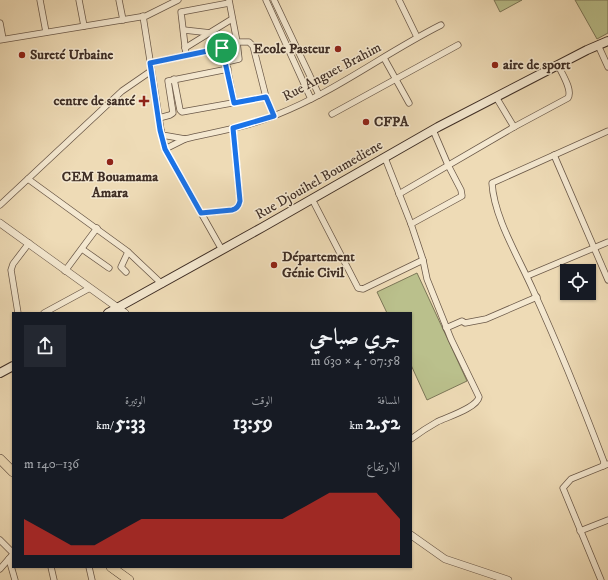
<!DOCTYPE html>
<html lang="ar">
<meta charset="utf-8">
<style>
:root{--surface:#171b24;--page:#242831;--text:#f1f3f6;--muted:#9ea1a6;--accent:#d93025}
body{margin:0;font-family:"IM FELL DW Pica",Amiri,serif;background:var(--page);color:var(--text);direction:rtl;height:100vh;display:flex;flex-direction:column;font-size:15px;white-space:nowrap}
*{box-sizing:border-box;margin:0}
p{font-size:13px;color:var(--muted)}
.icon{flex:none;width:22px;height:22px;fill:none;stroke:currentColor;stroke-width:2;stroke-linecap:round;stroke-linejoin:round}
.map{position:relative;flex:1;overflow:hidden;direction:ltr}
.panel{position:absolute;left:12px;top:312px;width:400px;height:256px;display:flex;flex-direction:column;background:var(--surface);border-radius:0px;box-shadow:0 1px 3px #0004;direction:rtl}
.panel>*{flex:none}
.controls{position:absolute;left:560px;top:264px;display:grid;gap:8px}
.controls a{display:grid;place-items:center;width:36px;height:36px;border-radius:0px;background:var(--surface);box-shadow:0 1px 3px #0004;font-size:20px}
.pin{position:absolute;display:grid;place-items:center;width:34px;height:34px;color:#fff;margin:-17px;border:2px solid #fff;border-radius:50%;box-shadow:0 1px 4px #0007}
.round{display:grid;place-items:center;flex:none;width:42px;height:42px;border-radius:0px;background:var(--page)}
.head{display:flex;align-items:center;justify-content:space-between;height:68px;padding:0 12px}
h1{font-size:22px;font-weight:700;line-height:30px}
.metrics{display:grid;grid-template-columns:repeat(3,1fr);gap:6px;height:68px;padding:4px 12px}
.metrics div{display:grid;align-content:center}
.metrics b{font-size:20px;font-weight:700}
.metrics small{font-size:11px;font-weight:400}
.metrics p{font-size:11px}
.chart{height:112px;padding:8px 12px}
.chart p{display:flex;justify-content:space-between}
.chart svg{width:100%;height:72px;margin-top:4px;fill:var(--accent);opacity:.7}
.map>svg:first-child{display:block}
.green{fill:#bac08c;stroke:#7c7758}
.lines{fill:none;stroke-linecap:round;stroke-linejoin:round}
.minor-casing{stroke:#6b5949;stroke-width:7}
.tertiary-casing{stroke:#6b5949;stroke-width:8}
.secondary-casing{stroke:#3f2e25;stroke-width:10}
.primary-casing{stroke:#3f2e25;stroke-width:10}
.minor{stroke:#f4e8d0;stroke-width:5.5}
.tertiary{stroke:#f4e8d0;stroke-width:7}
.secondary{stroke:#f4e8d0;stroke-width:8}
.primary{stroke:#eedbb6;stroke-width:9}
.route-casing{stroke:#fff;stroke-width:8}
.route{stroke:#1a73e8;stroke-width:5}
.poi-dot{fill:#8f2418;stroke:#f4e8d0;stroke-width:1.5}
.labels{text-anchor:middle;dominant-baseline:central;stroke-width:3;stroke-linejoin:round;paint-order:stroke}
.poi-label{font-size:14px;font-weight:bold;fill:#3f2e25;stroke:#f4e8d0;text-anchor:start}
.street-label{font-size:14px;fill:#3f2e25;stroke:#f4e8d0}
</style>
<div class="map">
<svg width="608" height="580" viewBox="0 0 608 580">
<rect width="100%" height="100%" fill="#eedbb6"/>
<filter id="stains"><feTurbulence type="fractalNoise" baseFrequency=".005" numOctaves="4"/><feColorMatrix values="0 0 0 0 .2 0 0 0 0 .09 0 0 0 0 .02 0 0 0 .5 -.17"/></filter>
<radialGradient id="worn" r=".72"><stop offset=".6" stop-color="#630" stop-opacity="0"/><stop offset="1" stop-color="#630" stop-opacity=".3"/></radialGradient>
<g class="green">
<polygon points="494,0 522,0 500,12"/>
<polygon points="575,0 608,0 608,33 597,39"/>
<polygon points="417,273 467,381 427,400 411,365 411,313 387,313 377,292"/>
</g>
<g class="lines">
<defs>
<g id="minor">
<polyline points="40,0 46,32"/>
<polyline points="79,0 84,26"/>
<polyline points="119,0 123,20"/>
<polyline points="229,0 237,42 249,42 253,46 266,97 274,116"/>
<polyline points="266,0 311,99"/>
<polyline points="274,0 319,95"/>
<polyline points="399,0 417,37"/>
<polyline points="143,16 161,130 165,149 222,250"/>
<polyline points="0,23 3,39"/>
<polyline points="184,30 211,33 219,38 226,62 234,103"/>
<polyline points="0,40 146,16 178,0"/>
<polyline points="598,45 608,67"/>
<polyline points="185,48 232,19"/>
<polyline points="186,55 181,12 229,3"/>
<polyline points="384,58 409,103"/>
<polyline points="226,62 239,59 237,42"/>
<polyline points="150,63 222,48"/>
<polyline points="174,79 180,110 182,112 266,97"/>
<polyline points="332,114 458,45"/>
<polyline points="159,118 170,115 173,113 168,81 228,69"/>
<path d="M514 127 568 98C573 90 562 74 558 65"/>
<polyline points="162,135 185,139 165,149"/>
<path d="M185 139C215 132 247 127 276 115 335 92 385 53 441 25"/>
<polyline points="554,155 608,280"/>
<path d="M385 158 411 224 423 260 427 279 451 339 479 397C477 408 447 417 437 422 428 427 419 433 411 439"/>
<polyline points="28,179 127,251 162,284"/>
<polyline points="399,194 514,127 496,97"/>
<polyline points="312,199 358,288 363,289 423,260"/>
<polyline points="0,205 122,91 151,71"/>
<path d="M201 213 232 210C237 209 239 206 240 201L233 128"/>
<polyline points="411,224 462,196 461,190 448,165 433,130"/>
<polyline points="82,249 109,268"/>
<polyline points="65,271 97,228"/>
<polyline points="126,272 121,267 128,252"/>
<polyline points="527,276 608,242"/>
<polyline points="18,313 11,270 13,264 29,243"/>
<polyline points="44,313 90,288"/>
<polyline points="446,328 462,321 465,323 486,319 537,297"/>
<path d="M603 466 604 462C582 404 559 347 533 290 519 258 494 218 492 183L608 131"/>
<polyline points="580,531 608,520"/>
<polyline points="0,540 13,553"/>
<polyline points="9,559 15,580"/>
<polyline points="51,567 54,580"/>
<polyline points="89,567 92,580"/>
<polyline points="0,569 13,554"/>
<polyline points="601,580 563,488 571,479 608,464"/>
</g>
<g id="tertiary">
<polyline points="0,223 125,313"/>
<polyline points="411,535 445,559 508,580"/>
</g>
<g id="secondary">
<polyline points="108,313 263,227 438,127 587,50 608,41"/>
<polyline points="0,373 13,366"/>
</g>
<g id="primary">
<polyline points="0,459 13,472"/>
<polyline points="111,567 129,580"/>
</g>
</defs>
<use href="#minor" class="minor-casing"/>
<use href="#tertiary" class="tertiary-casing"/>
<use href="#secondary" class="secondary-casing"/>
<use href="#primary" class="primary-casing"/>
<use href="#minor" class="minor"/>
<use href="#tertiary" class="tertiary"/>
<use href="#secondary" class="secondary"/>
<use href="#primary" class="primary"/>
</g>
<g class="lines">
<defs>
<path id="route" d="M222 48 234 103 266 97 274 116 233 128 240 201C239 206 237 209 232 210L201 213 165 149 160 130 150 63Z"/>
</defs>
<use href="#route" class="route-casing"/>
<use href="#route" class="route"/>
</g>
<g class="poi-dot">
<circle cx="338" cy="49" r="4"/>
<circle cx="22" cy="55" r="4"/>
<circle cx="495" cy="65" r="4"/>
<path d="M142 95h4v4h4v4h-4v4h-4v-4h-4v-4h4z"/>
<circle cx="366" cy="122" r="4"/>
<circle cx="110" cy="162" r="4"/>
<circle cx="274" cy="265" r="4"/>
</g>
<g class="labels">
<g class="poi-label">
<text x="330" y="49" text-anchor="end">Ecole Pasteur</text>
<text x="30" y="55">Sureté Urbaine</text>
<text x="503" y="65">aire de sport</text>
<text x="135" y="101" text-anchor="end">centre de santé</text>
<text x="374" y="122">CFPA</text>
<text x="110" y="177" text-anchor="middle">CEM Bouamama<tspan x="110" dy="16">Amara</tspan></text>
<text x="282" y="257">Département<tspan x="282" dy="16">Génie Civil</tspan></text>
</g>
<g class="street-label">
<text transform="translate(332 72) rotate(-28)">Rue Anguet Brahim</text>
<text transform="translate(319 180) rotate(-30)">Rue Djouihel Boumediene</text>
</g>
</g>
<rect width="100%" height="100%" filter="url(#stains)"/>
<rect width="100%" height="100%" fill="url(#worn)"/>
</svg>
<div class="controls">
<a><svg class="icon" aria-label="locate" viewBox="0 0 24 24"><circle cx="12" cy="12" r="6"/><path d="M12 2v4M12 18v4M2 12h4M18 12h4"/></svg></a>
</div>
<div class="pin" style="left:222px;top:48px;background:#1e9e55"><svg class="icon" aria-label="arrive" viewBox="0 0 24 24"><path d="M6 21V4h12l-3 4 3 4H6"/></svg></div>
<section class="panel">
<div class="head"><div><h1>جري صباحي</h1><p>07:58 · 4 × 630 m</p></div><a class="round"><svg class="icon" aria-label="share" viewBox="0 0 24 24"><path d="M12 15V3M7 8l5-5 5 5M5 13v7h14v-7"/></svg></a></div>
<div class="metrics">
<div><p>المسافة</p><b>2.52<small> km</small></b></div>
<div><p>الوقت</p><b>13:59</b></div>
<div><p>الوتيرة</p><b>5:33<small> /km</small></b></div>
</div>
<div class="chart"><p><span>الارتفاع</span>136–140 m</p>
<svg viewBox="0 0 160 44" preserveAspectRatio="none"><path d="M0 44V22L10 30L20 38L30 38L40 30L50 22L60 22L70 22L80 22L90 22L100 22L110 22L120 14L130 6L140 6L150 6L160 22V44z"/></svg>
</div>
</section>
</div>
